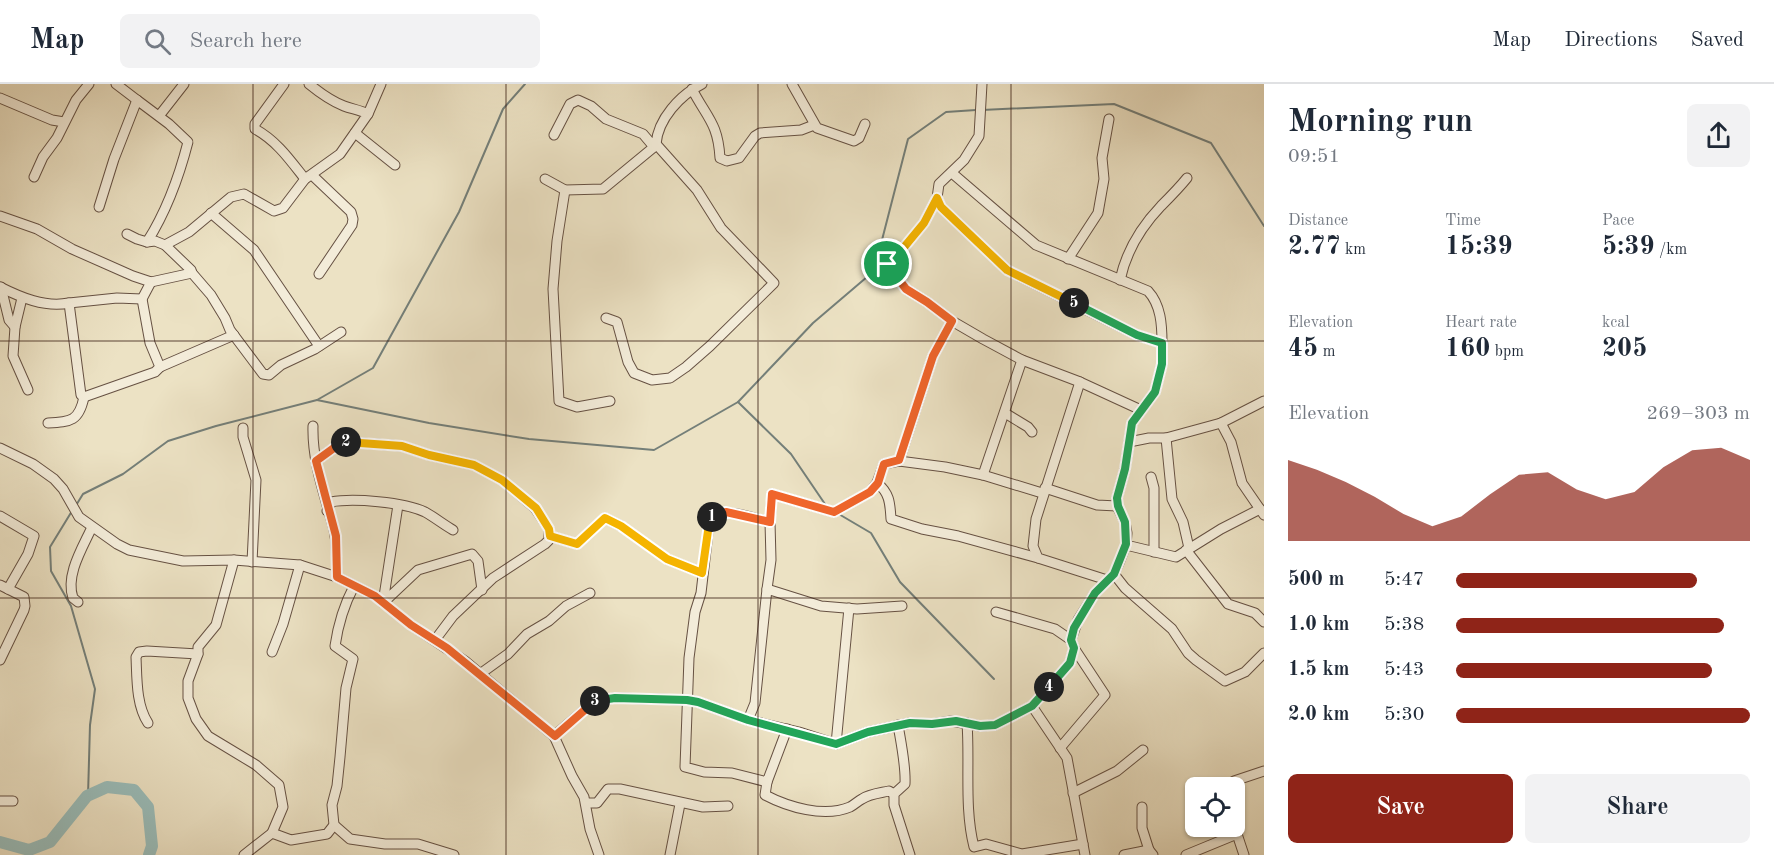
<!DOCTYPE html>
<meta charset="utf-8">
<style>
:root{--surface:#fff;--page:#f2f2f3;--text:#1f2937;--muted:#747a83;--line:#e0e1e3;--accent:#8f2418}
body{margin:0;font-family:"Old Standard TT",serif;background:var(--page);color:var(--text);height:100vh;display:flex;flex-direction:column;font-size:22px;white-space:nowrap}
*{box-sizing:border-box;margin:0}
p{font-size:20px;color:var(--muted)}
.icon{flex:none;width:33px;height:33px;fill:none;stroke:currentColor;stroke-width:2;stroke-linecap:round;stroke-linejoin:round}
.map{position:relative;flex:1;overflow:hidden}
.drawer{display:flex;flex-direction:column;background:var(--surface);width:510px}
.drawer>*{flex:none}
.buttons{position:absolute;left:1185px;top:693px;display:grid;gap:12px}
.buttons a{display:grid;place-items:center;width:60px;height:60px;border-radius:9px;background:var(--surface);box-shadow:0 2px 4px #0004;font-size:30px}
.pin{position:absolute;display:grid;place-items:center;width:51px;height:51px;color:#fff;margin:-26px;border:3px solid #fff;border-radius:50%;box-shadow:0 2px 6px #0007}
.km{position:absolute;width:30px;height:30px;margin:-15px;border-radius:50%;background:#222;color:#fff;font-size:16px;line-height:30px;text-align:center}
.round{display:grid;place-items:center;flex:none;width:63px;height:63px;border-radius:9px;background:var(--page)}
.head{display:flex;align-items:center;justify-content:space-between;height:102px;padding:0 24px}
h1{font-size:33px;font-weight:700;line-height:45px}
.stats{display:grid;grid-template-columns:repeat(3,1fr);gap:9px;height:102px;padding:6px 24px}
.stats div{display:grid;align-content:center}
.stats b{font-size:26px;font-weight:700}
.stats small{font-size:16px;font-weight:400}
.stats p{font-size:16px}
.chart{height:168px;padding:12px 24px}
.chart p{display:flex;justify-content:space-between}
.chart svg{width:100%;height:108px;margin-top:6px;fill:var(--accent);opacity:.7}
.primary-button{display:flex;gap:12px;margin-top:auto;padding:12px 24px}
.primary-button a{flex:1;height:69px;border-radius:9px;background:var(--accent);color:#fff;font-size:24px;font-weight:700;line-height:69px;text-align:center}
.primary-button a+a{background:var(--page);color:var(--text)}
ul{padding:0 24px;list-style:none;font-size:20px}
li{display:grid;grid-template-columns:96px 72px 1fr;align-items:center;height:45px}
li i{height:15px;border-radius:8px;background:var(--accent)}
header{display:flex;align-items:center;gap:36px;box-sizing:border-box;height:84px;padding:0 30px;background:var(--surface);border-bottom:2px solid var(--line)}
header strong{font-size:28px}
nav{display:flex;gap:33px;margin-inline-start:auto;font-size:21px}
.search{width:420px;height:54px;background:var(--page);display:flex;align-items:center;gap:15px;box-sizing:border-box;padding:0 21px;border-radius:9px;color:var(--muted);font-size:22px}
main{display:flex;flex:1;min-height:0}
.map>svg:first-child{display:block}
.lines{fill:none;stroke-linecap:round;stroke-linejoin:round}
.stream{stroke:#747f79;stroke-width:2}
.river{stroke:#9abdba;stroke-width:12}
.minor-casing{stroke:#665143;stroke-width:11}
.minor{stroke:#f3ecd9;stroke-width:9}
.split-1-casing{stroke:#fff;stroke-width:12}
.split-2-casing{stroke:#fff;stroke-width:12}
.split-3-casing{stroke:#fff;stroke-width:12}
.split-4-casing{stroke:#fff;stroke-width:12}
.split-5-casing{stroke:#fff;stroke-width:12}
.split-6-casing{stroke:#fff;stroke-width:12}
.split-1{stroke:#f0652b;stroke-width:8}
.split-2{stroke:#f5b400;stroke-width:8}
.split-3{stroke:#f0652b;stroke-width:8}
.split-4{stroke:#22a559;stroke-width:8}
.split-5{stroke:#22a559;stroke-width:8}
.split-6{stroke:#f5b400;stroke-width:8}
.grid{fill:none;stroke:#3a2118;stroke-width:1.5;stroke-opacity:0.55}
</style>
<header>
<strong>Map</strong>
<div class="search"><svg class="icon" aria-label="search" viewBox="0 0 24 24"><circle cx="10" cy="10" r="6"/><path d="M15 15l6 6"/></svg>Search here</div>
<nav><a>Map</a><a>Directions</a><a>Saved</a></nav>
</header>
<main>
<div class="map">
<svg width="1264" height="771" viewBox="0 0 1264 771">
<rect width="100%" height="100%" fill="#ece2c4"/>
<filter id="stains"><feTurbulence type="fractalNoise" baseFrequency=".00333" numOctaves="4"/><feColorMatrix values="0 0 0 0 .2 0 0 0 0 .09 0 0 0 0 .02 0 0 0 .5 -.17"/></filter>
<radialGradient id="worn" r=".72"><stop offset=".6" stop-color="#630" stop-opacity="0"/><stop offset="1" stop-color="#630" stop-opacity=".3"/></radialGradient>
<g class="lines">
<g class="stream">
<polyline points="982,26 1114,20 1211,59 1264,142"/>
<polyline points="317,316 429,339 529,355 654,366 738,318 813,239 874,187 908,55 946,28 976,26"/>
<polyline points="738,318 791,370 827,423"/>
<polyline points="75,423 83,410 123,390 168,357 216,342 317,316 373,284 459,128 503,25 525,0"/>
<polyline points="72,427 50,463 51,487 71,522 95,605 90,641 88,712"/>
<polyline points="837,429 871,449 900,498 994,595"/>
</g>
<polyline class="river" points="0,758 29,766 50,758 87,712 107,703 134,706 148,723 152,762 149,771"/>
<defs>
<g id="minor">
<polyline points="116,0 137,16"/>
<path d="M284 0 255 40V45C277 57 290 76 305 95"/>
<polyline points="792,0 817,44 854,57 859,54 865,40"/>
<path d="M692 5C707 34 718 39 720 74L727 77 739 74 755 52 760 49 801 46 814 41"/>
<polyline points="0,14 52,36 64,38"/>
<polyline points="368,30 381,0"/>
<polyline points="159,32 184,0"/>
<polyline points="355,49 395,81"/>
<path d="M554 51 570 20 578 16 591 22 606 35 643 50 654 63 656 60C658 35 680 11 702 0"/>
<path d="M952 89 1036 161 1148 207C1161 221 1162 241 1162 259"/>
<polyline points="312,91 351,128 353,135 352,141 319,190"/>
<polyline points="34,93 43,73 57,54 76,16 89,0"/>
<polyline points="545,95 565,106 603,105 654,63"/>
<polyline points="565,106 557,157 553,205 559,317 577,323 610,317"/>
<polyline points="937,114 924,139 891,179 887,181 906,205 927,218 952,237 983,255 1022,276 1080,298 1141,326"/>
<path d="M99 123 114 75 137 16 169 40 188 58C179 93 166 128 147 158"/>
<polyline points="211,129 254,166 319,262"/>
<polyline points="0,132 37,145 72,165 133,192 151,198 192,189"/>
<polyline points="127,150 137,155 147,158 155,157 165,161 191,186 192,189 211,211 225,234 230,246 263,290 269,291 281,281 315,265 341,248"/>
<path d="M165 161 189 148 231 113 244 110 274 127 283 124 305 95 340 70 368 30C360 26 352 25 344 22 331 17 320 9 309 0"/>
<polyline points="1068,175 1098,129 1104,95 1102,74 1109,35"/>
<path d="M1120 196C1126 168 1141 143 1161 122 1170 113 1179 104 1187 94"/>
<path d="M0 203C20 213 45 224 69 219L81 311 84 313 155 288 160 283 150 259 142 215"/>
<polyline points="1,203 9,236 15,243 22,214"/>
<polyline points="69,219 117,214 142,215 151,198"/>
<polyline points="606,234 617,238 628,278 634,289 652,296 670,294 686,283 710,262 774,199 721,144 697,106 656,60"/>
<polyline points="15,243 13,272 28,306"/>
<polyline points="160,283 234,251"/>
<polyline points="1080,298 1036,435 1033,462 1038,474 1107,496"/>
<polyline points="1005,329 1028,343 1032,348"/>
<path d="M48 339C71 338 79 337 84 313"/>
<polyline points="1221,339 1264,317"/>
<path d="M313 342C312 377 324 409 333 442 338 458 336 477 337 493"/>
<polyline points="243,344 243,353 256,396 252,478"/>
<polyline points="1166,354 1172,415 1183,438 1189,464"/>
<polyline points="1129,358 1149,354 1166,354 1221,339 1231,358 1242,399 1264,431"/>
<polyline points="0,364 33,380 54,395 63,405 79,433 117,460 129,466 183,477 234,476 300,481 337,493 375,512 411,541 465,577 554,652 572,692 584,713 590,745 599,771"/>
<polyline points="316,377 338,361 348,358 402,362 429,371 474,381 502,396 535,424 549,445 549,456 545,460 493,494 453,532 435,556"/>
<polyline points="899,377 933,272 952,237"/>
<polyline points="983,391 1022,276"/>
<polyline points="1151,393 1154,404 1154,468"/>
<path d="M877 399C890 409 890 420 891 435L922 445 958 452 1038 474"/>
<polyline points="1045,404 1097,421 1117,422"/>
<polyline points="398,421 383,519 418,486 472,470 478,477 482,506"/>
<path d="M327 427 331 418C353 414 404 418 425 428 434 433 443 440 453 446"/>
<polyline points="0,432 34,452 28,470 8,505"/>
<path d="M770 438C750 434 724 421 708 437L709 440 701 509 695 528 689 574 685 683 704 688 732 689 767 698 787 645"/>
<polyline points="550,452 577,460 605,434 621,442 667,475 702,489"/>
<polyline points="1126,461 1176,473 1221,445 1260,425"/>
<polyline points="1186,466 1228,520 1255,529 1264,538"/>
<polyline points="234,476 216,541 198,563 198,570 188,597 188,614 196,635 208,652 256,681 279,701 283,723 272,749 244,771"/>
<polyline points="1114,490 1125,504 1172,545 1188,569 1196,576 1225,597 1245,588 1264,569"/>
<polyline points="0,501 24,513 25,522 24,526 0,576"/>
<polyline points="767,505 771,476 770,438 772,410 834,428 870,408 877,399 884,380 899,377 945,383 983,391 1042,409"/>
<path d="M78 518 73 514C65 491 83 463 92 443"/>
<polyline points="996,528 1055,545 1071,556"/>
<polyline points="272,568 283,540 300,481"/>
<polyline points="480,590 508,570 527,550 549,537 566,522 590,509"/>
<polyline points="1032,622 1067,674 1085,771"/>
<polyline points="748,636 755,619 767,505 821,522 857,525 902,522"/>
<path d="M148 639C136 621 137 594 136 573L139 568 147 567 198 570"/>
<path d="M967 639C970 679 964 724 974 763L986 760 1022 770 1083 760"/>
<path d="M898 641C901 659 906 682 905 700L894 710V721L910 771"/>
<polyline points="554,652 595,617 615,614 687,616 698,618 748,636 799,648 836,660 868,648 910,639 932,640 951,637 980,642 995,641 1032,622 1070,579 1074,564 1071,556 1078,536 1095,509 1114,490 1119,479 1126,461 1127,449 1125,438 1117,422 1117,414 1125,385 1132,339 1155,308 1162,280 1162,259 1137,251 1007,186 941,123 937,114 939,100 964,76 979,52 982,0"/>
<polyline points="836,660 849,524"/>
<polyline points="1060,664 1105,611 1074,564"/>
<path d="M767 698 765 711C788 723 824 734 850 723 854 721 858 717 862 715 869 710 880 709 889 707L894 710"/>
<polyline points="1221,704 1234,697 1264,687"/>
<polyline points="1073,709 1117,687 1143,666"/>
<polyline points="0,717 13,717"/>
<polyline points="586,719 597,719 608,705 620,705 703,723 728,722"/>
<polyline points="1142,723 1142,744 1149,766"/>
<polyline points="334,741 350,755 385,760 418,760 454,771"/>
<path d="M272 749 291 756 327 750 334 741 332 721 337 702 340 673 346 604 353 575 335 562C338 541 344 521 354 502"/>
<polyline points="1237,750 1244,771"/>
<polyline points="670,771 680,720"/>
<polyline points="1124,771 1149,766 1153,771"/>
<polyline points="1186,771 1237,750 1233,742"/>
</g>
</defs>
<use href="#minor" class="minor-casing"/>
<use href="#minor" class="minor"/>
</g>
<g class="lines">
<defs>
<polyline id="split-1" points="712,433 726,428 770,438 772,410 834,428 870,408 878,399 884,380 899,376 933,272 952,237 927,218 906,205 887,180"/>
<polyline id="split-2" points="346,358 402,362 429,371 474,381 502,396 536,424 549,445 550,452 577,460 605,434 621,442 667,475 702,489 709,440 708,437 712,433"/>
<polyline id="split-3" points="346,358 338,361 316,377 336,452 337,493 375,512 411,541 447,564 555,652 595,617"/>
<polyline id="split-4" points="595,617 615,614 687,616 698,618 748,636 836,660 868,648 910,639 932,640 956,637 980,642 995,641 1032,622 1049,603"/>
<polyline id="split-5" points="1049,603 1070,579 1074,564 1071,556 1074,544 1095,509 1114,490 1126,460 1125,438 1118,422 1117,414 1125,385 1132,339 1155,308 1162,280 1162,259 1137,251 1074,219"/>
<polyline id="split-6" points="887,180 891,179 924,139 937,114 941,123 1007,186 1074,219"/>
</defs>
<use href="#split-1" class="split-1-casing"/>
<use href="#split-2" class="split-2-casing"/>
<use href="#split-3" class="split-3-casing"/>
<use href="#split-4" class="split-4-casing"/>
<use href="#split-5" class="split-5-casing"/>
<use href="#split-6" class="split-6-casing"/>
<use href="#split-1" class="split-1"/>
<use href="#split-2" class="split-2"/>
<use href="#split-3" class="split-3"/>
<use href="#split-4" class="split-4"/>
<use href="#split-5" class="split-5"/>
<use href="#split-6" class="split-6"/>
</g>
<path class="grid" d="M253 0V771M506 0V771M758 0V771M1011 0V771M0 257H1264M0 514H1264"/>
<rect width="100%" height="100%" filter="url(#stains)"/>
<rect width="100%" height="100%" fill="url(#worn)"/>
</svg>
<div class="buttons">
<a><svg class="icon" aria-label="locate" viewBox="0 0 24 24"><circle cx="12" cy="12" r="6"/><path d="M12 2v4M12 18v4M2 12h4M18 12h4"/></svg></a>
</div>
<div class="pin" style="left:887px;top:180px;background:#1e9e55"><svg class="icon" aria-label="arrive" viewBox="0 0 24 24"><path d="M6 21V4h12l-3 4 3 4H6"/></svg></div>
<b class="km" style="left:712px;top:433px">1</b>
<b class="km" style="left:346px;top:358px">2</b>
<b class="km" style="left:595px;top:617px">3</b>
<b class="km" style="left:1049px;top:603px">4</b>
<b class="km" style="left:1074px;top:219px">5</b>
</div>
<section class="drawer">
<div class="head"><div><h1>Morning run</h1><p>09:51</p></div><a class="round"><svg class="icon" aria-label="share" viewBox="0 0 24 24"><path d="M12 15V3M7 8l5-5 5 5M5 13v7h14v-7"/></svg></a></div>
<div class="stats">
<div><p>Distance</p><b>2.77<small> km</small></b></div>
<div><p>Time</p><b>15:39</b></div>
<div><p>Pace</p><b>5:39<small> /km</small></b></div>
</div>
<div class="stats">
<div><p>Elevation</p><b>45<small> m</small></b></div>
<div><p>Heart rate</p><b>160<small> bpm</small></b></div>
<div><p>kcal</p><b>205</b></div>
</div>
<div class="chart"><p><span>Elevation</span>269–303 m</p>
<svg viewBox="0 0 160 44" preserveAspectRatio="none"><path d="M0 44V11L10 15L20 20L30 26L40 33L50 38L60 34L70 25L80 17L90 16L100 23L110 27L120 24L130 14L140 7L150 6L160 11V44z"/></svg>
</div>
<ul>
<li><b>500 m</b>5:47<i style="width:82%"></i></li>
<li><b>1.0 km</b>5:38<i style="width:91%"></i></li>
<li><b>1.5 km</b>5:43<i style="width:87%"></i></li>
<li><b>2.0 km</b>5:30<i style="width:100%"></i></li>
</ul>
<div class="primary-button"><a>Save</a><a>Share</a></div>
</section>
</main>
